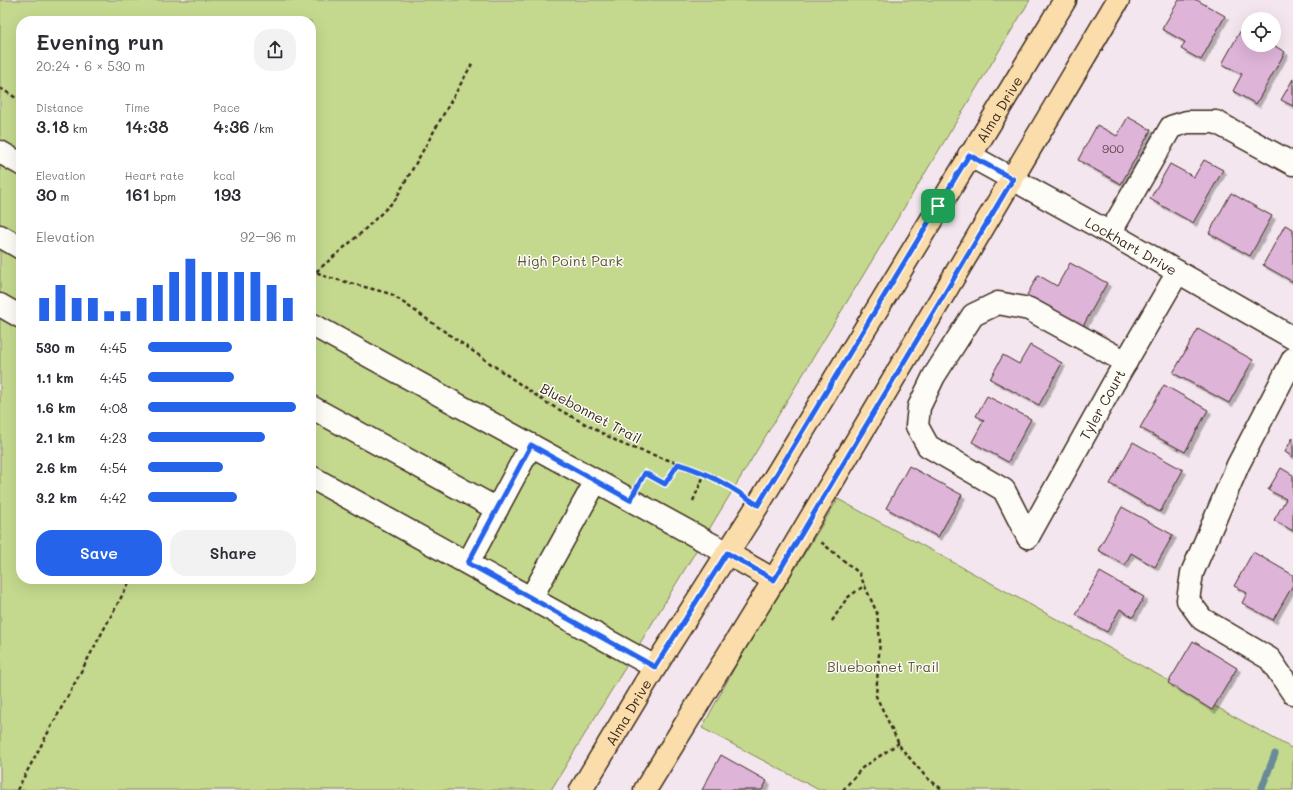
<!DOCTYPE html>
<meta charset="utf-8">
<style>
:root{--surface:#fff;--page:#f2f2f3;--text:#2b2b33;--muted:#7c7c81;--accent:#2563eb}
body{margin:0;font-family:Mali,sans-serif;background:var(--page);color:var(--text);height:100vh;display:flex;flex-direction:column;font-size:15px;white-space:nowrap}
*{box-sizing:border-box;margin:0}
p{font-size:13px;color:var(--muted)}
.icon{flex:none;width:22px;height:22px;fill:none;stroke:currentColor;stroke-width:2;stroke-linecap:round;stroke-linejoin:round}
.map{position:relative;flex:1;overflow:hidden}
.side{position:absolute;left:16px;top:16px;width:300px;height:568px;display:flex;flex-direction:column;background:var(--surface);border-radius:16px;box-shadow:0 4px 16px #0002}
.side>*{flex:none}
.controls{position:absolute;left:1241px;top:12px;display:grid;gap:8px}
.controls a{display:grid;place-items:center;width:40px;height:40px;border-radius:50%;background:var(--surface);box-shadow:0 4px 16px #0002;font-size:20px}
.pin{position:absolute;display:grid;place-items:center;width:34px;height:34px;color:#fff;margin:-17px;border-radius:8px;box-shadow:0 2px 6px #0006}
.round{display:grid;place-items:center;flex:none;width:42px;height:42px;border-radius:16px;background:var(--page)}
.overview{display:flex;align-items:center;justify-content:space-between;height:68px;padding:0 20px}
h1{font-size:22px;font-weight:600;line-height:30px}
.figures{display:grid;grid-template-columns:repeat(3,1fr);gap:6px;height:68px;padding:4px 20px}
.figures div{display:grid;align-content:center}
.figures b{font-size:17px;font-weight:600}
.figures small{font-size:11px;font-weight:400}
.figures p{font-size:11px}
.chart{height:112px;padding:8px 20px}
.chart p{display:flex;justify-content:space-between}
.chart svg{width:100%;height:72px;margin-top:4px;stroke:var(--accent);stroke-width:6}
.primary-button{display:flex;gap:8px;margin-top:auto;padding:8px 20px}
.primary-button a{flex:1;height:46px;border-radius:16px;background:var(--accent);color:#fff;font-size:16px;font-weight:600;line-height:46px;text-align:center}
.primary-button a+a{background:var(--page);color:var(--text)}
ul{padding:0 20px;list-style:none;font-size:13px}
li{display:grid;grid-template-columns:64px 48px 1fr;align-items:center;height:30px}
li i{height:10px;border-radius:5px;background:var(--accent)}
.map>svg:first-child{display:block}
.green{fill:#c4d98e;stroke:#808256;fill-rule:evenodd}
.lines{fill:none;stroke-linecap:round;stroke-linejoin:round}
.stream{stroke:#698b98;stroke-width:7}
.building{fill:#deb4d9;stroke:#3b2a1e;filter:url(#shadow)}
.minor-casing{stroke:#3b2a1e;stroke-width:25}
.major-casing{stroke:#3b2a1e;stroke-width:25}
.path{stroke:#3b2a1e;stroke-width:2.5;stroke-dasharray:4 3;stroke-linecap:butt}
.minor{stroke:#fdfcf7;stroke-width:22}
.major{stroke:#faddab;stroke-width:22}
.route-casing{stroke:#fff;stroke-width:8}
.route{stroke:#2563eb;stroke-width:5}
.labels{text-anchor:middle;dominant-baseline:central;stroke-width:3;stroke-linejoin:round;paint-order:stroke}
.number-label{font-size:12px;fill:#644c4d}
.street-label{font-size:14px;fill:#3b2a1e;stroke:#fdfcf7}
.park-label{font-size:14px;fill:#5d563a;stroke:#fdfcf7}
</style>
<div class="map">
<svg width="1293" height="790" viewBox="0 0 1293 790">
<defs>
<filter id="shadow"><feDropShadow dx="3.5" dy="3.5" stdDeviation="0" flood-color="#0004"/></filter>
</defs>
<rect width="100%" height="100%" fill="#f4e6ee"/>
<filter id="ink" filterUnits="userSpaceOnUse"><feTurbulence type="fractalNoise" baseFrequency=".025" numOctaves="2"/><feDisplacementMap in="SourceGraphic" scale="8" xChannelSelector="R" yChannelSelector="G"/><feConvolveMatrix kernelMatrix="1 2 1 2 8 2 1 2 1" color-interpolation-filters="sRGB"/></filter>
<g filter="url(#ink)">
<g class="green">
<path d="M0 0H1030L551 790H0ZM21 21H311V579H21Z"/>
<polygon points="838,499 1293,749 1293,790 819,790 702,728 736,665"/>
</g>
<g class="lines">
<polyline class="stream" points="1261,790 1275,754"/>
</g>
<g class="building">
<polygon points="1179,0 1197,0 1225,16 1201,60 1181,49 1185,42 1162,29"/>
<polygon points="1242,28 1248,31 1248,45 1273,45 1285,52 1256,104 1233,91 1242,74 1222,64"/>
<polygon points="1293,79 1293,106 1281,100"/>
<polygon points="1128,117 1151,130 1121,184 1078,160 1097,125 1117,136"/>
<polygon points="1204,160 1223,170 1193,223 1150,199 1170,164 1194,177"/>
<polygon points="1231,193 1272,216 1250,256 1209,233"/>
<polygon points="1285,225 1293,229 1293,282 1263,265"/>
<polygon points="1070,263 1107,283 1083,326 1027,295 1038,275 1057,286"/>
<polygon points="1198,329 1253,360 1229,403 1173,373"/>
<polygon points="1030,345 1062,363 1039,405 990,379 1003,355 1019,364"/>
<polygon points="1164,385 1208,410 1185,452 1140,428"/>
<polygon points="987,396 1031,419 1008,462 972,442 984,420 976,416"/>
<polygon points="1293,437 1293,457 1285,452"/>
<polygon points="1133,442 1183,470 1160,512 1110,484"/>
<polygon points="909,466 962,495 938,537 886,508"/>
<polygon points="1281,468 1293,475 1293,531 1274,520 1286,499 1268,490"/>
<polygon points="1122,507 1173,535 1155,567 1131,553 1125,565 1098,550"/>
<polygon points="1253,552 1293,575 1293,585 1273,620 1242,603 1247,593 1234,586"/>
<polygon points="1100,572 1144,597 1133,617 1120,609 1107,632 1076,615"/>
<polygon points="1193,641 1237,668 1212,710 1168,683"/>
<polygon points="721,755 767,781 762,790 702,790"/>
</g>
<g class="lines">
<defs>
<g id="minor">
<polyline points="0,152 21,164"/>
<path id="s1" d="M969 155 1110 233 1293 338"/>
<polyline points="1110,233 1171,127 1187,122 1216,122 1293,164"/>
<polyline points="0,236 21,248"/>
<polyline points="0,305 21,317"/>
<polyline points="311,324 727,553"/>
<polyline points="1293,359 1238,465 1192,573 1188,600 1202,619 1270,659 1293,693"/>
<polyline points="311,407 497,509"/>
<polyline points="311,477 655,667"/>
<polyline points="1028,537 1004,490 928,446 917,426 919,407 934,376 973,315 998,303 1029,309 1126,362"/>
<path id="s2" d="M1028 537 1113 384 1178 272"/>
<polyline points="468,563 531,445"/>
<polyline points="531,598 596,481"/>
</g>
<g id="major">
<polyline points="727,553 774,580"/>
<path id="s3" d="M581 790 655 667 758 505 1065 0"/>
<polyline points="645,790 774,580 1118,0"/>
</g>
</defs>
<use href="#minor" class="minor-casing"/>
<use href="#major" class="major-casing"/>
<g class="path">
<polyline points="0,88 21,101"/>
<polyline points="311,269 324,276 391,294 547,403 624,445 701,471 740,493"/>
<polyline points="311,276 360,234 395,200 472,64"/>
<polyline points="640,481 645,473 665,484 678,464"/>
<polyline points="693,501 705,473"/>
<polyline points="821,542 859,573 877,613 880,640 876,696 901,748 926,777 943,790"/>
<polyline points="832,621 847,598 865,585"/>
<polyline points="17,790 131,579"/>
<polyline points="843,790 862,768 899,743"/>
</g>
<use href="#minor" class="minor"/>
<use href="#major" class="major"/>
</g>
</g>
<g class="lines" filter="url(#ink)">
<defs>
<path id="route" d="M969 155 1013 179 774 580 727 553 655 667 468 563 531 445 630 500 645 473 665 484 678 464C709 473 731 487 758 505Z"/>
</defs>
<use href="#route" class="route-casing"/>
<use href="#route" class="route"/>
</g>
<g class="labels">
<g class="number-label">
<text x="1113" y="148">900</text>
</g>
<g class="street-label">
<text stroke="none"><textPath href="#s3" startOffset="799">Alma Drive</textPath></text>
<text stroke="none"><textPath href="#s1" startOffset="186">Lockhart Drive</textPath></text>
<text stroke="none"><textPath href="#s2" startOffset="152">Tyler Court</textPath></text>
<text transform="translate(591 413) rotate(28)">Bluebonnet Trail</text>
<text stroke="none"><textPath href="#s3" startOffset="91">Alma Drive</textPath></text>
</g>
<g class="park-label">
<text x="570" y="260">High Point Park</text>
<text x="883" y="666">Bluebonnet Trail</text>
</g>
</g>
</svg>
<div class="controls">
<a><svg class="icon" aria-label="locate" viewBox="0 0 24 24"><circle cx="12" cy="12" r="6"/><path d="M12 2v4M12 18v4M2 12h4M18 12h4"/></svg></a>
</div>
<div class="pin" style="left:938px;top:206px;background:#1e9e55"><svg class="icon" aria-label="arrive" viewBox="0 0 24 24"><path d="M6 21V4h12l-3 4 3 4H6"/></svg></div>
<section class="side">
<div class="overview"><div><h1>Evening run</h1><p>20:24 · 6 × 530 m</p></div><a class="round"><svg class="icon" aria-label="share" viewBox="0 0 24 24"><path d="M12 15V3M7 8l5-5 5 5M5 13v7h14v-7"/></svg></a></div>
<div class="figures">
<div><p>Distance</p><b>3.18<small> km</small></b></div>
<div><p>Time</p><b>14:38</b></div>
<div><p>Pace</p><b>4:36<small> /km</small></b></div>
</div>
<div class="figures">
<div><p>Elevation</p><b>30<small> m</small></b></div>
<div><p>Heart rate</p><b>161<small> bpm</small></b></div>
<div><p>kcal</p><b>193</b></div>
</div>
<div class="chart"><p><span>Elevation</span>92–96 m</p>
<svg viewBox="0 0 160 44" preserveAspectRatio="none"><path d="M5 44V30M15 44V22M25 44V30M35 44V30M45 44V38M55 44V38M65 44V30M75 44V22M85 44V14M95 44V6M105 44V14M115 44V14M125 44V14M135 44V14M145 44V22M155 44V30"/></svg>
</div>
<ul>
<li><b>530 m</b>4:45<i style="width:57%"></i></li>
<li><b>1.1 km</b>4:45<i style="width:58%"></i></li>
<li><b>1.6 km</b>4:08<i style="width:100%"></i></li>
<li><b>2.1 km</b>4:23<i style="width:79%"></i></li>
<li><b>2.6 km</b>4:54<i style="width:51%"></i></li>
<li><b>3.2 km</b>4:42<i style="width:60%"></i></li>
</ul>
<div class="primary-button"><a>Save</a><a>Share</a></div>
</section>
</div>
